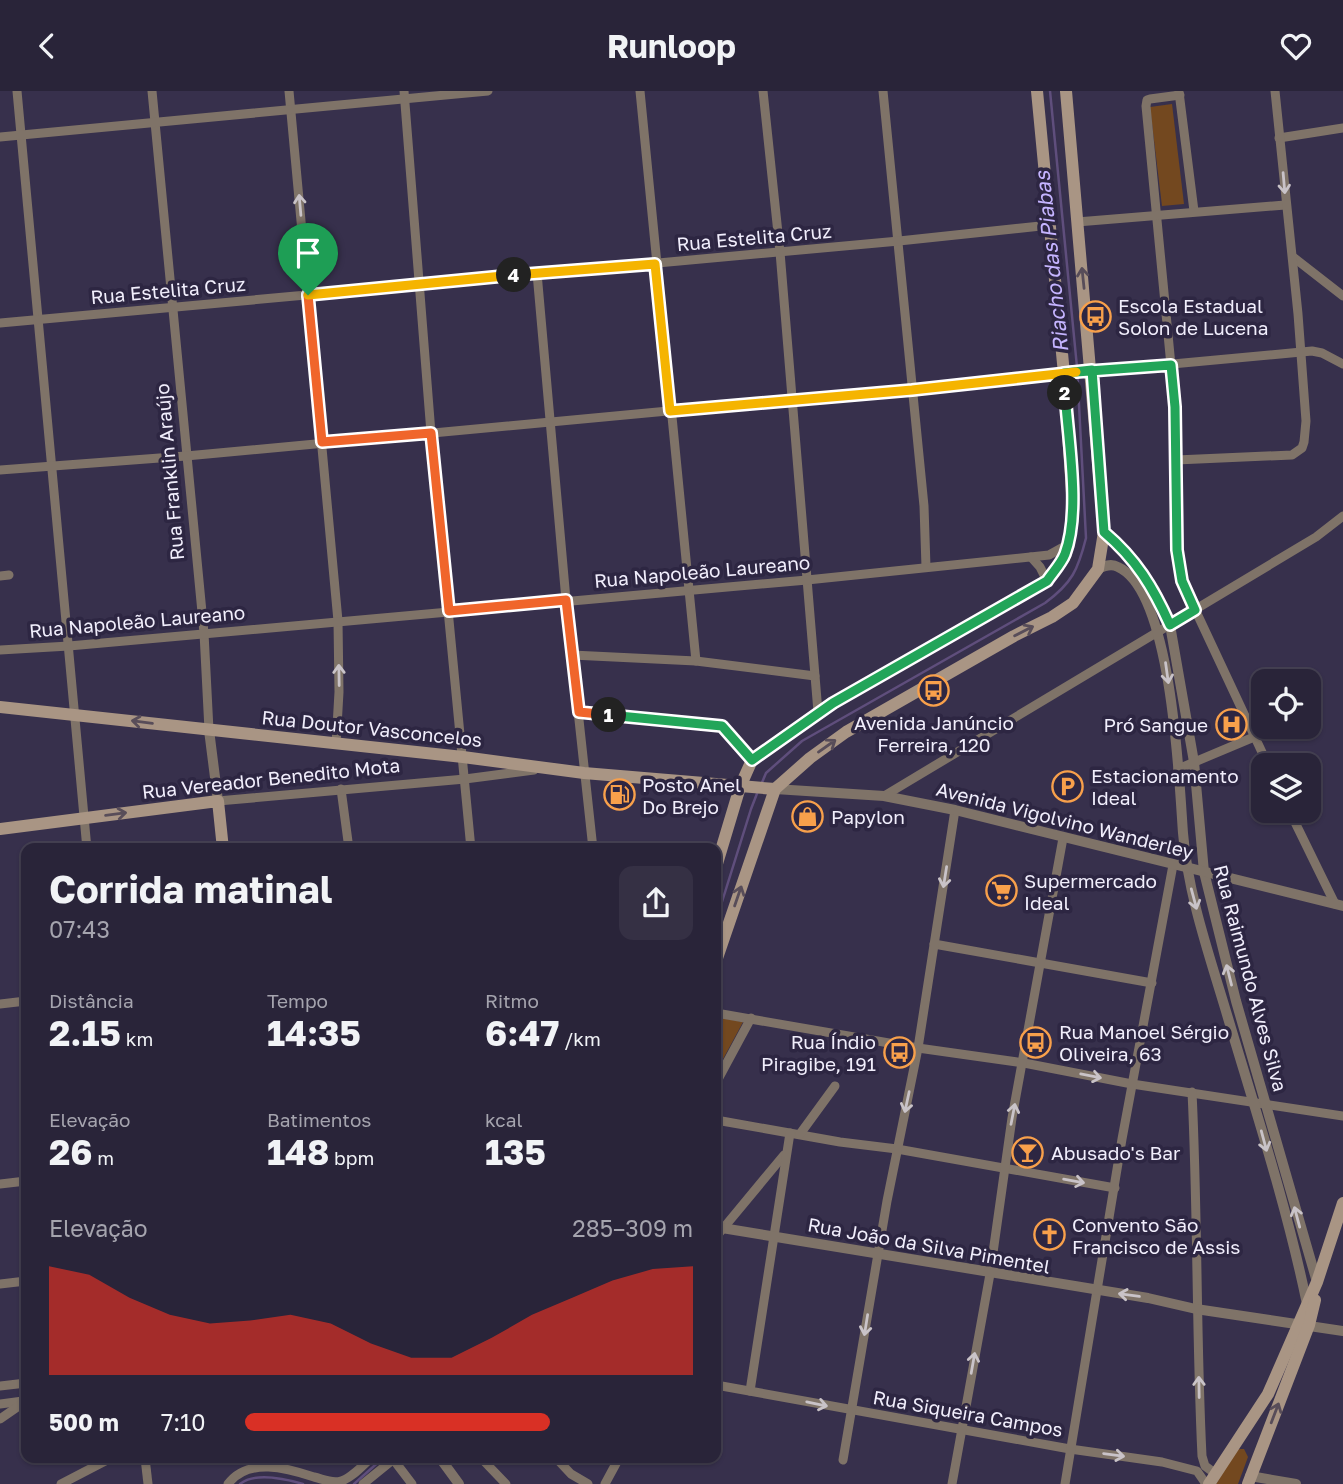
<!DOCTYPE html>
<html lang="pt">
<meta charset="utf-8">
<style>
:root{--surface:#292439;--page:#353044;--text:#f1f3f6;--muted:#a5a4ae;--line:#454153;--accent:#d93025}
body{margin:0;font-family:"Golos Text",sans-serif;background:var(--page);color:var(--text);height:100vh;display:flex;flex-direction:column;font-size:26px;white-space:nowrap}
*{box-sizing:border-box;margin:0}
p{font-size:23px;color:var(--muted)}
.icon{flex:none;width:38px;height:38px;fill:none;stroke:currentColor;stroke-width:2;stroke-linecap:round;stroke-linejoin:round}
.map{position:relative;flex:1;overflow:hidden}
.details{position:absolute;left:21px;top:752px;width:700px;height:620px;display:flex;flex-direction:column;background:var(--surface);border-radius:14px;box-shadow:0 2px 5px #0004,0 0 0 2px var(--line)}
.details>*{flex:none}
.tools{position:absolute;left:1251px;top:578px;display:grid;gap:14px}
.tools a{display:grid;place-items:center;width:70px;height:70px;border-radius:14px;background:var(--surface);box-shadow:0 2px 5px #0004,0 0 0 2px var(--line);font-size:35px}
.pin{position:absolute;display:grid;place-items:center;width:60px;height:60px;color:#fff;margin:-72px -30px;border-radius:50% 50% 50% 0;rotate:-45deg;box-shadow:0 0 7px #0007}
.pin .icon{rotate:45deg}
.km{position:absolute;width:35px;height:35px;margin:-18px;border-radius:50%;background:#222;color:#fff;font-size:19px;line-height:35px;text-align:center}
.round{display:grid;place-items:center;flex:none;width:74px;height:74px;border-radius:14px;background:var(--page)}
.summary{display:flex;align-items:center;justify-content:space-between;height:119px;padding:0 28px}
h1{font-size:38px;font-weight:700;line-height:52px}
.stats{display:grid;grid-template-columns:repeat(3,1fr);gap:10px;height:119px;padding:7px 28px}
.stats div{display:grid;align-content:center}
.stats b{font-size:35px;font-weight:700}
.stats small{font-size:19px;font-weight:400}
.stats p{font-size:19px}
.chart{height:196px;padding:14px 28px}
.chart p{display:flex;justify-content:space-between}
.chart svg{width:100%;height:126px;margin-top:7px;fill:var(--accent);opacity:.7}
ul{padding:0 28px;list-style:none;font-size:23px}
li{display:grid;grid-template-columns:112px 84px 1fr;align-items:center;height:52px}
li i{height:18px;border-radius:9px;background:var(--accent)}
header{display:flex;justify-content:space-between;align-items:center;height:91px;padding:0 28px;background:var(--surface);font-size:32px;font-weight:700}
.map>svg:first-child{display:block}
.green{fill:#73481f}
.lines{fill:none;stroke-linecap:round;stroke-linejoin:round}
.stream{stroke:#5f4e7c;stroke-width:2.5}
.minor{stroke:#7f7368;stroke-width:9}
.tertiary{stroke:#7f7368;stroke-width:10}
.secondary{stroke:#a99584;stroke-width:12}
.oneway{stroke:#c9c3c8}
.oneway2{stroke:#584d59}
.split-1-casing{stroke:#fff;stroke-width:14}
.split-2-casing{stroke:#fff;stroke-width:14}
.split-3-casing{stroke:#fff;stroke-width:14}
.split-4-casing{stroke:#fff;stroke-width:14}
.split-5-casing{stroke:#fff;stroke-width:14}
.split-1{stroke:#f0652b;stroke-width:9}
.split-2{stroke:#22a559;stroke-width:9}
.split-3{stroke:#22a559;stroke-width:9}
.split-4{stroke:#f5b400;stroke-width:9}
.split-5{stroke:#f5b400;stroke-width:9}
.labels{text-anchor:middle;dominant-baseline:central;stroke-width:7;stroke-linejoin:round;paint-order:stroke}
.street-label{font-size:19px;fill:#f1eefc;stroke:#2d2642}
.poi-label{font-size:19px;fill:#f1eefc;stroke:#2d2642;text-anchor:start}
.water-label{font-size:21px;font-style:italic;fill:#c5b4ff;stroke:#2d2642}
</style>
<header><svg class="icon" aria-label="back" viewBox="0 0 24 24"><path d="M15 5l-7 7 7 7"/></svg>Runloop<svg class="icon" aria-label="heart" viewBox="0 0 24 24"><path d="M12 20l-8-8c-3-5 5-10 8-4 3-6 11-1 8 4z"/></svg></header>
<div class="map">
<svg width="1343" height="1393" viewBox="0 0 1343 1393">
<rect width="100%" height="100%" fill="#37304c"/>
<g class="green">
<polygon points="1172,13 1184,113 1162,115 1150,16"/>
<polygon points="716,926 743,931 716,981"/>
<polygon points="1240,1358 1244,1358 1248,1366 1238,1393 1216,1393 1237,1359"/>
</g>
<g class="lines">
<g class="stream">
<path d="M761 694 766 682 802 650 1045 512C1072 492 1078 479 1086 447L1077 276 1050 0"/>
<polyline points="716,830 751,718 758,700"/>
<path d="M240 1393C255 1381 286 1388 303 1393"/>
<polyline points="354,1393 383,1367"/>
</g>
<g class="minor">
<polyline points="17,0 87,758"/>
<polyline points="152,0 204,542 209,639"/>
<polyline points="289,0 338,530 339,601 336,653"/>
<polyline points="404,0 431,342 471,758"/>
<polyline points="640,0 696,570"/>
<polyline points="763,0 780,161 818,621"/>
<polyline points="883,0 924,415 926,476"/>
<polyline points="1179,1 1194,120"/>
<polyline points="1180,4 1150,8 1147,9 1146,15 1175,316 1179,477 1186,499 1268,674"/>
<polyline points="0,46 488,0"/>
<polyline points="1279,47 1343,37"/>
<polyline points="1077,131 1285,114"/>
<polyline points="1293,166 1343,205"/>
<polyline points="537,182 566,509 593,758"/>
<polyline points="0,232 899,150 1050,134"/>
<polyline points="1176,369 1292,364 1302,357 1304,351 1306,330 1298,223 1275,0"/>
<polyline points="0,379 186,365 1312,260 1322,262 1343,273"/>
<polyline points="1031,466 1040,476 1047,490"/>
<polyline points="0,485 9,484"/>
<polyline points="0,559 69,555 807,489 1049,464 1067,454"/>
<polyline points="572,564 696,570 815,585"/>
<polyline points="579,621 722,635 752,669"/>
<polyline points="1178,678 1254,646"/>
<polyline points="341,698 349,758"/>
<polyline points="884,705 1316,446 1343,425"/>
<polyline points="218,710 465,688 534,679"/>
<polyline points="1289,719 1335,813"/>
<polyline points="934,853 1152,892"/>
<polyline points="0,913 26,910"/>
<polyline points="716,922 918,957 1024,972 1132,993 1343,1025"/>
<polyline points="716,992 751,927"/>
<path d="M1192 1001C1198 1123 1196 1244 1202 1365L1205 1375 1216 1383"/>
<polyline points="716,1029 840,1051 897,1058 1115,1097"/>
<polyline points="800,1043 835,995"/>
<polyline points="0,1093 26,1090"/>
<polyline points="716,1146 784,1064"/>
<polyline points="0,1193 26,1190"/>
<polyline points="716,1294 1070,1358 1162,1371 1197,1380 1206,1393"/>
<polyline points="0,1295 26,1292"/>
<polyline points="750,1300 790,1042"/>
<polyline points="0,1313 23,1310"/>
<polyline points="0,1328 26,1310"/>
<polyline points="145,1367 148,1393"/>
<polyline points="481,1367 506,1393"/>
<polyline points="556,1367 571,1383 588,1393"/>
<polyline points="393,1368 412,1393"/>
<polyline points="843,1369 887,1110 918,957 955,719"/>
<polyline points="61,1393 111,1367"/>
<path d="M228 1393C248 1366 287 1377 314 1386 323 1388 332 1393 341 1390 352 1387 363 1374 371 1367"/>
<polyline points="363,1393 395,1367"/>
<polyline points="605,1393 619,1367"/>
<polyline points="952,1393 990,1183 1012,1027 1063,747"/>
<polyline points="1065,1393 1122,1048 1173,774"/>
</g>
<g class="tertiary">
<polyline points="1104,441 1125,459 1155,499 1170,534 1194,671 1204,781 1236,910 1317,1191"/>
<path d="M1098 478C1104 475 1111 472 1118 476 1172 500 1179 688 1183 742 1188 805 1210 866 1228 927 1256 1021 1287 1116 1307 1213"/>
<polyline points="209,639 218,710"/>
<polyline points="775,698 884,705 955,719 1343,815"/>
<polyline points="716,1136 1148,1207 1196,1218 1343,1240"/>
<polyline points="440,1367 459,1393"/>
<polyline points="1250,1385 1296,1393"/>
</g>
<g class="secondary">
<polyline points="0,616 463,666 584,682 775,698"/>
<polyline points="0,738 218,710 223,758"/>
<polyline points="716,776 740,696 752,669 833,612 1047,490 1064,467 1070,444 1073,416 1064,283 1037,0"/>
<polyline points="716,870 775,698 810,667 846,641 1014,545 1052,526 1073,512 1098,478 1104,441 1066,0"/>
<polyline points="1209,1393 1268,1303 1317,1191 1343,1112"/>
<polyline points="1248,1393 1309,1234 1315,1209"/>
</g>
</g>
<defs><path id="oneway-shaft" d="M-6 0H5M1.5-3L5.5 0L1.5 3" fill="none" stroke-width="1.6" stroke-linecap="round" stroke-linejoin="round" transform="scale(1.75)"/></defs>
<g class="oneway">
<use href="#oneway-shaft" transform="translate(1284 92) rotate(85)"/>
<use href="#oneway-shaft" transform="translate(300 114) rotate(-95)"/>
<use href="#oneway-shaft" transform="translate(1167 582) rotate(82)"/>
<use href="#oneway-shaft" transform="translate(339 584) rotate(-91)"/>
<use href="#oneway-shaft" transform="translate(945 786) rotate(99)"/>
<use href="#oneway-shaft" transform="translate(1194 808) rotate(75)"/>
<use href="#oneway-shaft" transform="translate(1229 884) rotate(-104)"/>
<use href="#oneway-shaft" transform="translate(1091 985) rotate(11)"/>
<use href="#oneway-shaft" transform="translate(907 1011) rotate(102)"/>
<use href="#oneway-shaft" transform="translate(1013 1023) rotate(-79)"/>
<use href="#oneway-shaft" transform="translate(1264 1050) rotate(75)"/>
<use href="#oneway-shaft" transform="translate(1074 1090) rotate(10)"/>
<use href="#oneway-shaft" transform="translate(1297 1126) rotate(-105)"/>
<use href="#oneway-shaft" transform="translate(1129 1204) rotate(-172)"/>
<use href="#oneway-shaft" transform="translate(866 1234) rotate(99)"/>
<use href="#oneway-shaft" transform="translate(973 1272) rotate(-80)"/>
<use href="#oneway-shaft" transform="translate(1199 1296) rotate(-91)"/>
<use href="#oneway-shaft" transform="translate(817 1313) rotate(12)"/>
<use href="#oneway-shaft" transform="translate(1114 1364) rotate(8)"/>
</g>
<g class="oneway2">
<use href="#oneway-shaft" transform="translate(1083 187) rotate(-96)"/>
<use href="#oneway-shaft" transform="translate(1024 540) rotate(-27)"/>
<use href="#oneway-shaft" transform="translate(142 631) rotate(-173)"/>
<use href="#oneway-shaft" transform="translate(827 655) rotate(-35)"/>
<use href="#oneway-shaft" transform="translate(116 723) rotate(-7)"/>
<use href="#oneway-shaft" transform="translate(738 805) rotate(-71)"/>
<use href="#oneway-shaft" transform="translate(1275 1322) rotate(-69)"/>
</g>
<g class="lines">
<defs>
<polyline id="split-1" points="308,204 322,351 431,342 449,520 566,509 579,621 609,624"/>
<path id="split-2" d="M609 624 722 635 752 669 833 612 1047 490C1053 481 1061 473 1065 463 1081 421 1068 348 1065 302"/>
<path id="split-3" d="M1065 302 1064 282 1092 279 1104 441C1136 468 1153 496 1170 534L1195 519 1182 490 1177 459 1175 316 1171 274 1076 281"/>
<polyline id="split-4" points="514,184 655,173 670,320 912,299 1076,281"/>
<polyline id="split-5" points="308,204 514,184"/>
</defs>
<use href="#split-1" class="split-1-casing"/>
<use href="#split-2" class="split-2-casing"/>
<use href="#split-3" class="split-3-casing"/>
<use href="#split-4" class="split-4-casing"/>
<use href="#split-5" class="split-5-casing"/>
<use href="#split-1" class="split-1"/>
<use href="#split-2" class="split-2"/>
<use href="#split-3" class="split-3"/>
<use href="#split-4" class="split-4"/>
<use href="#split-5" class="split-5"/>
</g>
<defs>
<symbol id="bus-ring" viewBox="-11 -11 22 22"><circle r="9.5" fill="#2d2642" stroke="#f8a04b" stroke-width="1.5"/><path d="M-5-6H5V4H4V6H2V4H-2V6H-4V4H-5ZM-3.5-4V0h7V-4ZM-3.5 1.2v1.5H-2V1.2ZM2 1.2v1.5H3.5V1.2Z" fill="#f8a04b"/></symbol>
<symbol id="hospital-ring" viewBox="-11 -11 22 22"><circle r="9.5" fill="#2d2642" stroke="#f8a04b" stroke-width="1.5"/><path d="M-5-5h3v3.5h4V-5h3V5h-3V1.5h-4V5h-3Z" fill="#f8a04b"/></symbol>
<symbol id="parking-ring" viewBox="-11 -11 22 22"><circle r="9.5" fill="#2d2642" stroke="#f8a04b" stroke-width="1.5"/><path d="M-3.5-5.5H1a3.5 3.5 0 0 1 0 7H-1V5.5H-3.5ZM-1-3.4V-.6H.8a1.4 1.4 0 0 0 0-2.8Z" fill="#f8a04b"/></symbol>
<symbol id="fuel-ring" viewBox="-11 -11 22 22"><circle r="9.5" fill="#2d2642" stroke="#f8a04b" stroke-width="1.5"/><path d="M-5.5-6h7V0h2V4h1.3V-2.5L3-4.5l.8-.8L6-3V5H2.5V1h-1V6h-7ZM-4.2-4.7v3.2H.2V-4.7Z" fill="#f8a04b"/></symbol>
<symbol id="shop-ring" viewBox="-11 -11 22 22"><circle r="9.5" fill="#2d2642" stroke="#f8a04b" stroke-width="1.5"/><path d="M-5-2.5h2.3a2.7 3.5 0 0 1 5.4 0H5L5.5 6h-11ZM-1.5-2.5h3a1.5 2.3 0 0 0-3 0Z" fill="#f8a04b"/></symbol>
<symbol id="supermarket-ring" viewBox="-11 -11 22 22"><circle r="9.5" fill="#2d2642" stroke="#f8a04b" stroke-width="1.5"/><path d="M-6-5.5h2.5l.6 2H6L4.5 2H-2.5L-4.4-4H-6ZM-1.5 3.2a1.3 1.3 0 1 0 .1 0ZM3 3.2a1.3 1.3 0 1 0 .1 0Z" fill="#f8a04b"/></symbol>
<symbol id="bar-ring" viewBox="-11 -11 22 22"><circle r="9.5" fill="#2d2642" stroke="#f8a04b" stroke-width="1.5"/><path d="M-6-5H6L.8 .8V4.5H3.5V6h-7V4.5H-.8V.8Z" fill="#f8a04b"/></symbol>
<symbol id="church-ring" viewBox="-11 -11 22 22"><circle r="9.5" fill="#2d2642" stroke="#f8a04b" stroke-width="1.5"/><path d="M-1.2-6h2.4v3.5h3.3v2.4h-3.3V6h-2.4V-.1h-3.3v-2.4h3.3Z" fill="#f8a04b"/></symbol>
</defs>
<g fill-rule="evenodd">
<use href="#bus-ring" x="1078" y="208" width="35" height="35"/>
<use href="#bus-ring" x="916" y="582" width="35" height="35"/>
<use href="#hospital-ring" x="1214" y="616" width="35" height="35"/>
<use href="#parking-ring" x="1050" y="678" width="35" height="35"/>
<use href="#fuel-ring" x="602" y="686" width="35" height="35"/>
<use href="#shop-ring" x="790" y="708" width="35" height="35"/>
<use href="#supermarket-ring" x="984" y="782" width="35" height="35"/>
<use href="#bus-ring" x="1018" y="934" width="35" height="35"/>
<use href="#bus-ring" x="882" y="944" width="35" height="35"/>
<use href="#bar-ring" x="1010" y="1044" width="35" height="35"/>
<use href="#church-ring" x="1032" y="1126" width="35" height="35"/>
</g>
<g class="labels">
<g class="street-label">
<text transform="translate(754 146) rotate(-5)">Rua Estelita Cruz</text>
<text transform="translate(168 199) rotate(-5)">Rua Estelita Cruz</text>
<text transform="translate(169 381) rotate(-95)">Rua Franklin Araújo</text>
<text transform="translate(702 480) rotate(-5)">Rua Napoleão Laureano</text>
<text transform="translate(137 530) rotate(-5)">Rua Napoleão Laureano</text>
<text transform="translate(372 637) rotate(6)">Rua Doutor Vasconcelos</text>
<text transform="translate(271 687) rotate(-6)">Rua Vereador Benedito Mota</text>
<text transform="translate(1065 729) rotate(14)">Avenida Vigolvino Wanderley</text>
<text transform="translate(1251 887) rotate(75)">Rua Raimundo Alves Silva</text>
<text transform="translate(929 1154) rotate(10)">Rua João da Silva Pimentel</text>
<text transform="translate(968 1322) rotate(10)">Rua Siqueira Campos</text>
</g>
<g class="poi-label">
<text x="1118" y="214">Escola Estadual<tspan x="1118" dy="22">Solon de Lucena</tspan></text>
<text x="934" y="631" text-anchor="middle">Avenida Janúncio<tspan x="934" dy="22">Ferreira, 120</tspan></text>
<text x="1208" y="633" text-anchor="end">Pró Sangue</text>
<text x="1091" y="684">Estacionamento<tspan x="1091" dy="22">Ideal</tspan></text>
<text x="642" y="693">Posto Anel<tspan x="642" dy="22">Do Brejo</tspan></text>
<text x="831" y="725">Papylon</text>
<text x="1024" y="789">Supermercado<tspan x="1024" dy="22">Ideal</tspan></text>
<text x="1059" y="940">Rua Manoel Sérgio<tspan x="1059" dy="22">Oliveira, 63</tspan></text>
<text x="876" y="950" text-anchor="end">Rua Índio<tspan x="876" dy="22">Piragibe, 191</tspan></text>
<text x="1051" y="1061">Abusado's Bar</text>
<text x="1072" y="1133">Convento São<tspan x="1072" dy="22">Francisco de Assis</tspan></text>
</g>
<g class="water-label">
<text transform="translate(1051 171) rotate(-96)">Riacho das Piabas</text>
</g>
</g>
</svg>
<div class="tools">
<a><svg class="icon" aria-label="locate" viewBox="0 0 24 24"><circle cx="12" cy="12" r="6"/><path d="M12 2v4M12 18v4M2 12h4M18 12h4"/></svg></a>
<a><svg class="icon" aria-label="layers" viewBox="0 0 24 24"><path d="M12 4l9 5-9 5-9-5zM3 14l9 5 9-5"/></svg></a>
</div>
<div class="pin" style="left:308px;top:204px;background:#1e9e55"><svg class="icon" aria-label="arrive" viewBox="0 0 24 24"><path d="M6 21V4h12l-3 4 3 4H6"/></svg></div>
<b class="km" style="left:609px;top:624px">1</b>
<b class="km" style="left:1065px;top:302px">2</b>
<b class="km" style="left:514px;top:184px">4</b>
<section class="details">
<div class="summary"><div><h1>Corrida matinal</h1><p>07:43</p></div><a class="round"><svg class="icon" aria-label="share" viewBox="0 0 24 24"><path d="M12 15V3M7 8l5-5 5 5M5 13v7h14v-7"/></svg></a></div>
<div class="stats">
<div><p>Distância</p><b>2.15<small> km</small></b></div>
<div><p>Tempo</p><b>14:35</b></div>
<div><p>Ritmo</p><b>6:47<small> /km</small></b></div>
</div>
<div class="stats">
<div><p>Elevação</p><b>26<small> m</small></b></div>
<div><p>Batimentos</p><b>148<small> bpm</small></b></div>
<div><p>kcal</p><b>135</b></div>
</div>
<div class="chart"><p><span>Elevação</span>285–309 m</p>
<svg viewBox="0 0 160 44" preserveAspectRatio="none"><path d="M0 44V6L10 9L20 17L30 23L40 26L50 25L60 23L70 26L80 33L90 38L100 38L110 31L120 23L130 17L140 11L150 7L160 6V44z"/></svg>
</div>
<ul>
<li><b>500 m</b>7:10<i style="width:68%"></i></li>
</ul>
</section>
</div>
